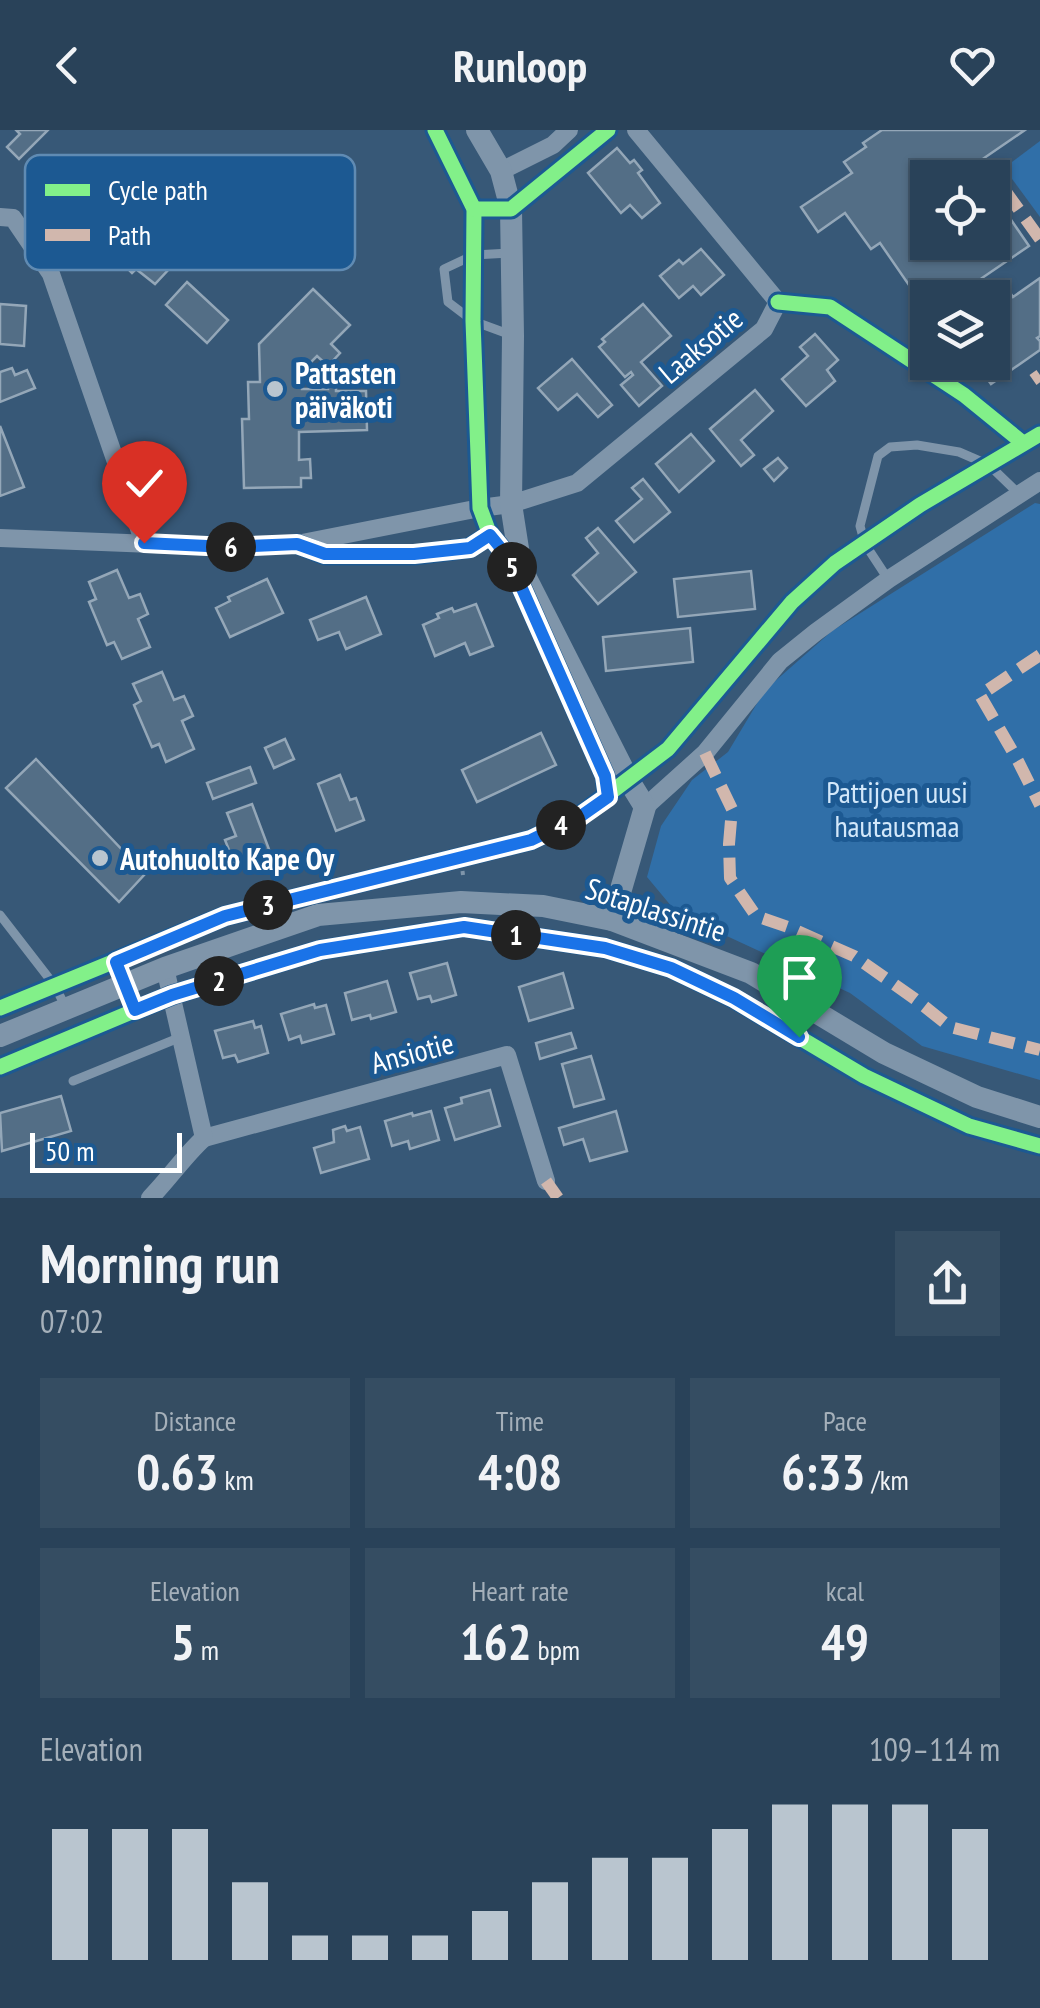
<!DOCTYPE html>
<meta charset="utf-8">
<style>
:root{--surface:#294259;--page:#354d62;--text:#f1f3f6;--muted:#a5b0ba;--line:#455b6f;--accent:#b9c5cf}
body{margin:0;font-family:"PT Sans Narrow",sans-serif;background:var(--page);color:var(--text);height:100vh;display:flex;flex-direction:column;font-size:38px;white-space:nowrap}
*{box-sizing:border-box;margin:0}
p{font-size:32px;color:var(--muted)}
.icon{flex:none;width:55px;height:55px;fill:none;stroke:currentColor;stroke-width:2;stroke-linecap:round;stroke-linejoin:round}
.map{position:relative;height:1068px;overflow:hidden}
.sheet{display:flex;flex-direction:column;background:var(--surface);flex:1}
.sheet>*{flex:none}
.fabs{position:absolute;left:910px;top:30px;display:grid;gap:20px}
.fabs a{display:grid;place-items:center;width:100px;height:100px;border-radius:0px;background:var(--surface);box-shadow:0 2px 8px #0004,0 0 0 2px var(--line);font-size:50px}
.scale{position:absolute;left:30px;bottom:25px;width:152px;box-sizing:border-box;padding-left:10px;border:5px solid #fff;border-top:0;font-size:28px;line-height:35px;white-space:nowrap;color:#fff;-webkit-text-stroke:8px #1c5992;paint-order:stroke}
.pin{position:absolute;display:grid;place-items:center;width:85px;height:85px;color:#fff;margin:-102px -42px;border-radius:50% 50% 50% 0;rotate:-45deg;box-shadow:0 0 10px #0007}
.pin .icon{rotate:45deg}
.km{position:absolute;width:50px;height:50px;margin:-25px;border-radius:50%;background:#222;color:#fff;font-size:28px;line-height:50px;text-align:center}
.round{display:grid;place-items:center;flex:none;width:105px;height:105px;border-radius:0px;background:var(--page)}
.summary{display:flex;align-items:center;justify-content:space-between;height:170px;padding:0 40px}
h1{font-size:55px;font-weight:700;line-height:75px}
.figures{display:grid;grid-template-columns:repeat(3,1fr);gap:15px;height:170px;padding:10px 40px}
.figures div{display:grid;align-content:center;border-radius:0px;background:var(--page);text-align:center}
.figures b{font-size:50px;font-weight:700}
.figures small{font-size:28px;font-weight:400}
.figures p{font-size:28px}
.chart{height:280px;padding:20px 40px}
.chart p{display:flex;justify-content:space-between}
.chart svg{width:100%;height:180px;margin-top:10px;stroke:var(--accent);stroke-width:6}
header{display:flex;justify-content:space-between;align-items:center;height:130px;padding:0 40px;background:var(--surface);font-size:45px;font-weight:700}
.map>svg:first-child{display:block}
.green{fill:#306fa8}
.building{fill:#536e86;stroke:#94a7b8;stroke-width:2.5}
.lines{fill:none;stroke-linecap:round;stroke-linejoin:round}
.path{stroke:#7f95aa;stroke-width:4;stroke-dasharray:5 8;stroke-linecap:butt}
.service{stroke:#7f95aa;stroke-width:9}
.minor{stroke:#7f95aa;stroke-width:18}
.tertiary{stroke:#7f95aa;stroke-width:22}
.quiet{stroke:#d1b7ad;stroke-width:12;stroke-dasharray:25 12;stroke-linecap:butt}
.cycleway-casing{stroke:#1c5992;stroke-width:21}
.cycleway{stroke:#82f089;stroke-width:15}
.route-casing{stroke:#fff;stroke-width:20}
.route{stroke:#1a73e8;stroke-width:12}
.poi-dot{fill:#b9c5cf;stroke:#1c5992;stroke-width:4}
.labels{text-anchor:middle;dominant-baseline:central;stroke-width:10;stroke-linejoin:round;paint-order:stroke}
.street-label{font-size:30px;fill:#fff;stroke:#1c5992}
.poi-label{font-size:30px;font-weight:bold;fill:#fff;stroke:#1c5992;text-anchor:start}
.park-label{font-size:30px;fill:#d3e8fa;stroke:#1c5992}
.key{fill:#1c5992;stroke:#608bb3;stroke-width:2.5}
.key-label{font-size:28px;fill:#fff}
</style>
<header><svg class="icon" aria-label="back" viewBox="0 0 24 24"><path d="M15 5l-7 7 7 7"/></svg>Runloop<svg class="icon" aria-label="heart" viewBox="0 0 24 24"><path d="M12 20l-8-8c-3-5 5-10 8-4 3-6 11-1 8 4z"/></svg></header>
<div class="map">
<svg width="1040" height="1068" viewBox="0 0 1040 1068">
<rect width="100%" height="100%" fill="#375877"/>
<g class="green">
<polygon points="1040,11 1040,87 1004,38"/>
<polygon points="1035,373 1040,374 1040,950 922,916 850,863 677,783 647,747 661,696 692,650 728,622 765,560 832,501"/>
</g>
<g class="building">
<polygon points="16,0 48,0 19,29 7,17 20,4"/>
<polygon points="882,0 1025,0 971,37 978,48 928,48 928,112 992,112 992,89 1005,81 1029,116 982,148 994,165 1006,157 1013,167 1040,148 1040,206 1037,208 1040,211 1040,220 991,254 975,232 992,232 992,168 928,168 928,171 922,174 880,113 871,119 845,83 818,102 801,77 852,43 844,32 866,17 863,13"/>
<polygon points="617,18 630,33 634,30 642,40 638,43 660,73 642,88 630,75 621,83 588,43"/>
<polygon points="134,101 170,138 155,154 136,139 132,143 112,123"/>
<polygon points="701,119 724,145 701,165 693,156 679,168 660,146 679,130 683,134"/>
<polygon points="187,152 228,190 207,213 166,175"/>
<polygon points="313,159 350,195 331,214 340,223 328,236 317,226 302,241 302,259 328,259 328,250 336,250 336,261 366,261 367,300 299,302 299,330 310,329 311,348 301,348 301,357 244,358 242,289 249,289 248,252 260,252 259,214"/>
<polygon points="0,174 26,176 24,216 0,214"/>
<polygon points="643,174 671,206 641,232 662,256 639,276 621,255 633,245 631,242 625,247 599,217 605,212 602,209"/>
<polygon points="815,204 838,230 827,240 835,251 806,276 782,249 808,226 800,217"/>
<polygon points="572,229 612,275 598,287 577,264 558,280 538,258"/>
<polygon points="12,238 15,245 27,240 35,258 0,272 0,242"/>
<polygon points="755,260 773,281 741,310 754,325 741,336 710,299"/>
<polygon points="0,296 24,357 0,366"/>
<polygon points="691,304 714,331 679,362 656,334"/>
<polygon points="778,328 787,338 774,351 764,339"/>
<polygon points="643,349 670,382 634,412 616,391 642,369 632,358"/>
<polygon points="598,398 636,442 598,474 573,445 598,423 586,408"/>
<polygon points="117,440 129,468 140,464 148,484 138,489 150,517 122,529 114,512 107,515 89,472 96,469 89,452"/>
<polygon points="751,441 755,479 678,487 674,449"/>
<polygon points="267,449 283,483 230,507 216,478 230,471 228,467"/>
<polygon points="366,467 381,504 346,519 339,502 318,510 310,490"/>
<polygon points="476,474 493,516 470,525 465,513 435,526 423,495 439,488 437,484 452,478 454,482"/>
<polygon points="690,498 693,532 606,541 603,507"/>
<polygon points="162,542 174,570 184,566 193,586 182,591 194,619 166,632 159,614 152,617 134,575 141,571 133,554"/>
<polygon points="541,603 556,635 477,672 462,640"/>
<polygon points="285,609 294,629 274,638 265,618"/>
<polygon points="36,629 145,744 119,772 6,658"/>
<polygon points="250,637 256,653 213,669 207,653"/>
<polygon points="340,645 350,670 356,668 364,690 336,701 318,654"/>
<polygon points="252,674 270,722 235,735 225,710 236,706 227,683"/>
<polygon points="447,833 456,865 432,872 430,866 418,869 410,843"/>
<polygon points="563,843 573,878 529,891 519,857"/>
<polygon points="387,851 396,882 371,889 370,885 352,890 345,863"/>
<polygon points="314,874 315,878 326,875 334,904 302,913 300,906 289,910 281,884"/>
<polygon points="253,891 255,898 261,896 268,923 238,932 235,925 223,928 215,901"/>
<polygon points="571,903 576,918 540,929 536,913"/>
<polygon points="591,926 604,969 574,977 562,934"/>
<polygon points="490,960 500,996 455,1010 445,978 462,973 461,968"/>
<polygon points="61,966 71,1001 2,1021 0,983"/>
<polygon points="431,981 439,1010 410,1019 408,1011 392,1016 385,991 412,983 413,986"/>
<polygon points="616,981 627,1021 590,1031 583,1009 564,1015 559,998"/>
<polygon points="345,996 347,1001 360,997 369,1029 321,1043 314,1018 334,1012 333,1000"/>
</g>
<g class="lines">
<polyline class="path" points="461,728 463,745"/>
<g class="service">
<polyline points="510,123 474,125 444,139 448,172 473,191 511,205"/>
<polyline points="888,449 865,414 860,396 878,326 890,317 917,315 959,322 989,335 1019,364"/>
<polyline points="0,785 55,856 65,876"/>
<polyline points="73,951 181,907"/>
</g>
<g class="minor">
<polyline points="501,41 553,15 569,0"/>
<polyline points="0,87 13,88 51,144 144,413"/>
<polyline points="0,408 228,417 297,414 480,378 511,374 577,353 764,199 778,172 636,0"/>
<polyline points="645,677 705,623 780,531 816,502 889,449 1040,351"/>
<polyline points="204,1008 507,925 546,1051"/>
<path d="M150 1068C169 1049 184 1026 204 1008L165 838"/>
</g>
<g class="tertiary">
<polyline points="477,0 501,41 511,79 513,206 511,374 521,438 629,651 645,677 612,790"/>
<polyline points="0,906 165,838 318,785 461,772 543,776 612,790 751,843 884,923 977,967 1040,987"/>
</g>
<g class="quiet">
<polyline points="1004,59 1040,109"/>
<polyline points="1033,250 1040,245"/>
<polyline points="1040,525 980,565 1018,631 1040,675"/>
<polyline points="705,623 732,679 729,714 730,748 756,786 788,797 854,826 915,869 950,897 1040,920"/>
<polyline points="546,1051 558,1068"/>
</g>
<defs>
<g id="cycleway">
<polyline points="435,0 474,79 473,191 480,378 490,405 508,427 605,646 607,667"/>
<polyline points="474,79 511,79 608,0"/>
<polyline points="778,172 830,177 964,265 1023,313"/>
<polyline points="297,414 325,425 414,425 469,418 490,405"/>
<polyline points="0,878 225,786 531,710 581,685 668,619 792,472 835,433 920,375 1040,304"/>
<polyline points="0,937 172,865 320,820 464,797 605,818 671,838 733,868 864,946 969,996 1040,1016"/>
</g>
</defs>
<use href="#cycleway" class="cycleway-casing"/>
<use href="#cycleway" class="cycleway"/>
</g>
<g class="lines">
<defs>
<polyline id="route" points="144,413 228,417 297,414 325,424 414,424 470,418 490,405 508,427 605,646 608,667 581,686 531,710 225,786 116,832 135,880 172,865 320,820 464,797 605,818 671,838 734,868 799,907"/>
</defs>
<use href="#route" class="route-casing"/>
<use href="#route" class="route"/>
</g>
<g class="poi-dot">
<circle cx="275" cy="259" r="10"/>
<circle cx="100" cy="728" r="10"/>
</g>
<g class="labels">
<g class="street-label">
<text transform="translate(700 215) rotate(-40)">Laaksotie</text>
<text transform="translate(656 779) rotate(18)">Sotaplassintie</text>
<text transform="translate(412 922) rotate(-15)">Ansiotie</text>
</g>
<g class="poi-label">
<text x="295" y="242">Pattasten<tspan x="295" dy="34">päiväkoti</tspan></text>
<text x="120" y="728">Autohuolto Kape Oy</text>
</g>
<g class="park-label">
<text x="897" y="661">Pattijoen uusi<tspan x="897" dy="34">hautausmaa</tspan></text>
</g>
</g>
<rect x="25" y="25" width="330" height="115" rx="15" class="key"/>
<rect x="45" y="54" width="45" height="12" fill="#82f089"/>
<rect x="45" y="99" width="45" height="12" fill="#d1b7ad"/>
<g class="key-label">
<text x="108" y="70">Cycle path</text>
<text x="108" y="115">Path</text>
</g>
</svg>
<div class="fabs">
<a><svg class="icon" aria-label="locate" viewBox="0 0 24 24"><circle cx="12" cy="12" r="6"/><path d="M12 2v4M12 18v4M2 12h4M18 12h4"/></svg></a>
<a><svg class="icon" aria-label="layers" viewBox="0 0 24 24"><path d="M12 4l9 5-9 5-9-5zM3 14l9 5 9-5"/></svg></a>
</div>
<div class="scale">50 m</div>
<div class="pin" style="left:799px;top:907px;background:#1e9e55"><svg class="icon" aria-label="arrive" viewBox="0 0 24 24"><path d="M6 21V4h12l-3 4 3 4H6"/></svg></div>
<div class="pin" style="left:144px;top:413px;background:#d93025"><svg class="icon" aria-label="check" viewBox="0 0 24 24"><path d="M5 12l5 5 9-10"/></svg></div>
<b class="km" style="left:516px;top:805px">1</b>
<b class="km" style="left:219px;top:851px">2</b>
<b class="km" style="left:268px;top:775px">3</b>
<b class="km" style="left:561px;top:695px">4</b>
<b class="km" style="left:512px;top:437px">5</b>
<b class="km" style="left:231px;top:417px">6</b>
</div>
<section class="sheet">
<div class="summary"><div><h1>Morning run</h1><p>07:02</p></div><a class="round"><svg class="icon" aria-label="share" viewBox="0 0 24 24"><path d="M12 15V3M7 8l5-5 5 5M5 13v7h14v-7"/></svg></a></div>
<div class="figures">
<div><p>Distance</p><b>0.63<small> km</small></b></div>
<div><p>Time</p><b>4:08</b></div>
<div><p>Pace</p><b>6:33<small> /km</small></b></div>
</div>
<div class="figures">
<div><p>Elevation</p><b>5<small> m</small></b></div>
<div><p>Heart rate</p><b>162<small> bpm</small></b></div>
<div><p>kcal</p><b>49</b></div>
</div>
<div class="chart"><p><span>Elevation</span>109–114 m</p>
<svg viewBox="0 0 160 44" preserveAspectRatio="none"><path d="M5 44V12M15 44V12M25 44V12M35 44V25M45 44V38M55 44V38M65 44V38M75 44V32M85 44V25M95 44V19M105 44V19M115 44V12M125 44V6M135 44V6M145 44V6M155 44V12"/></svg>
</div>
</section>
